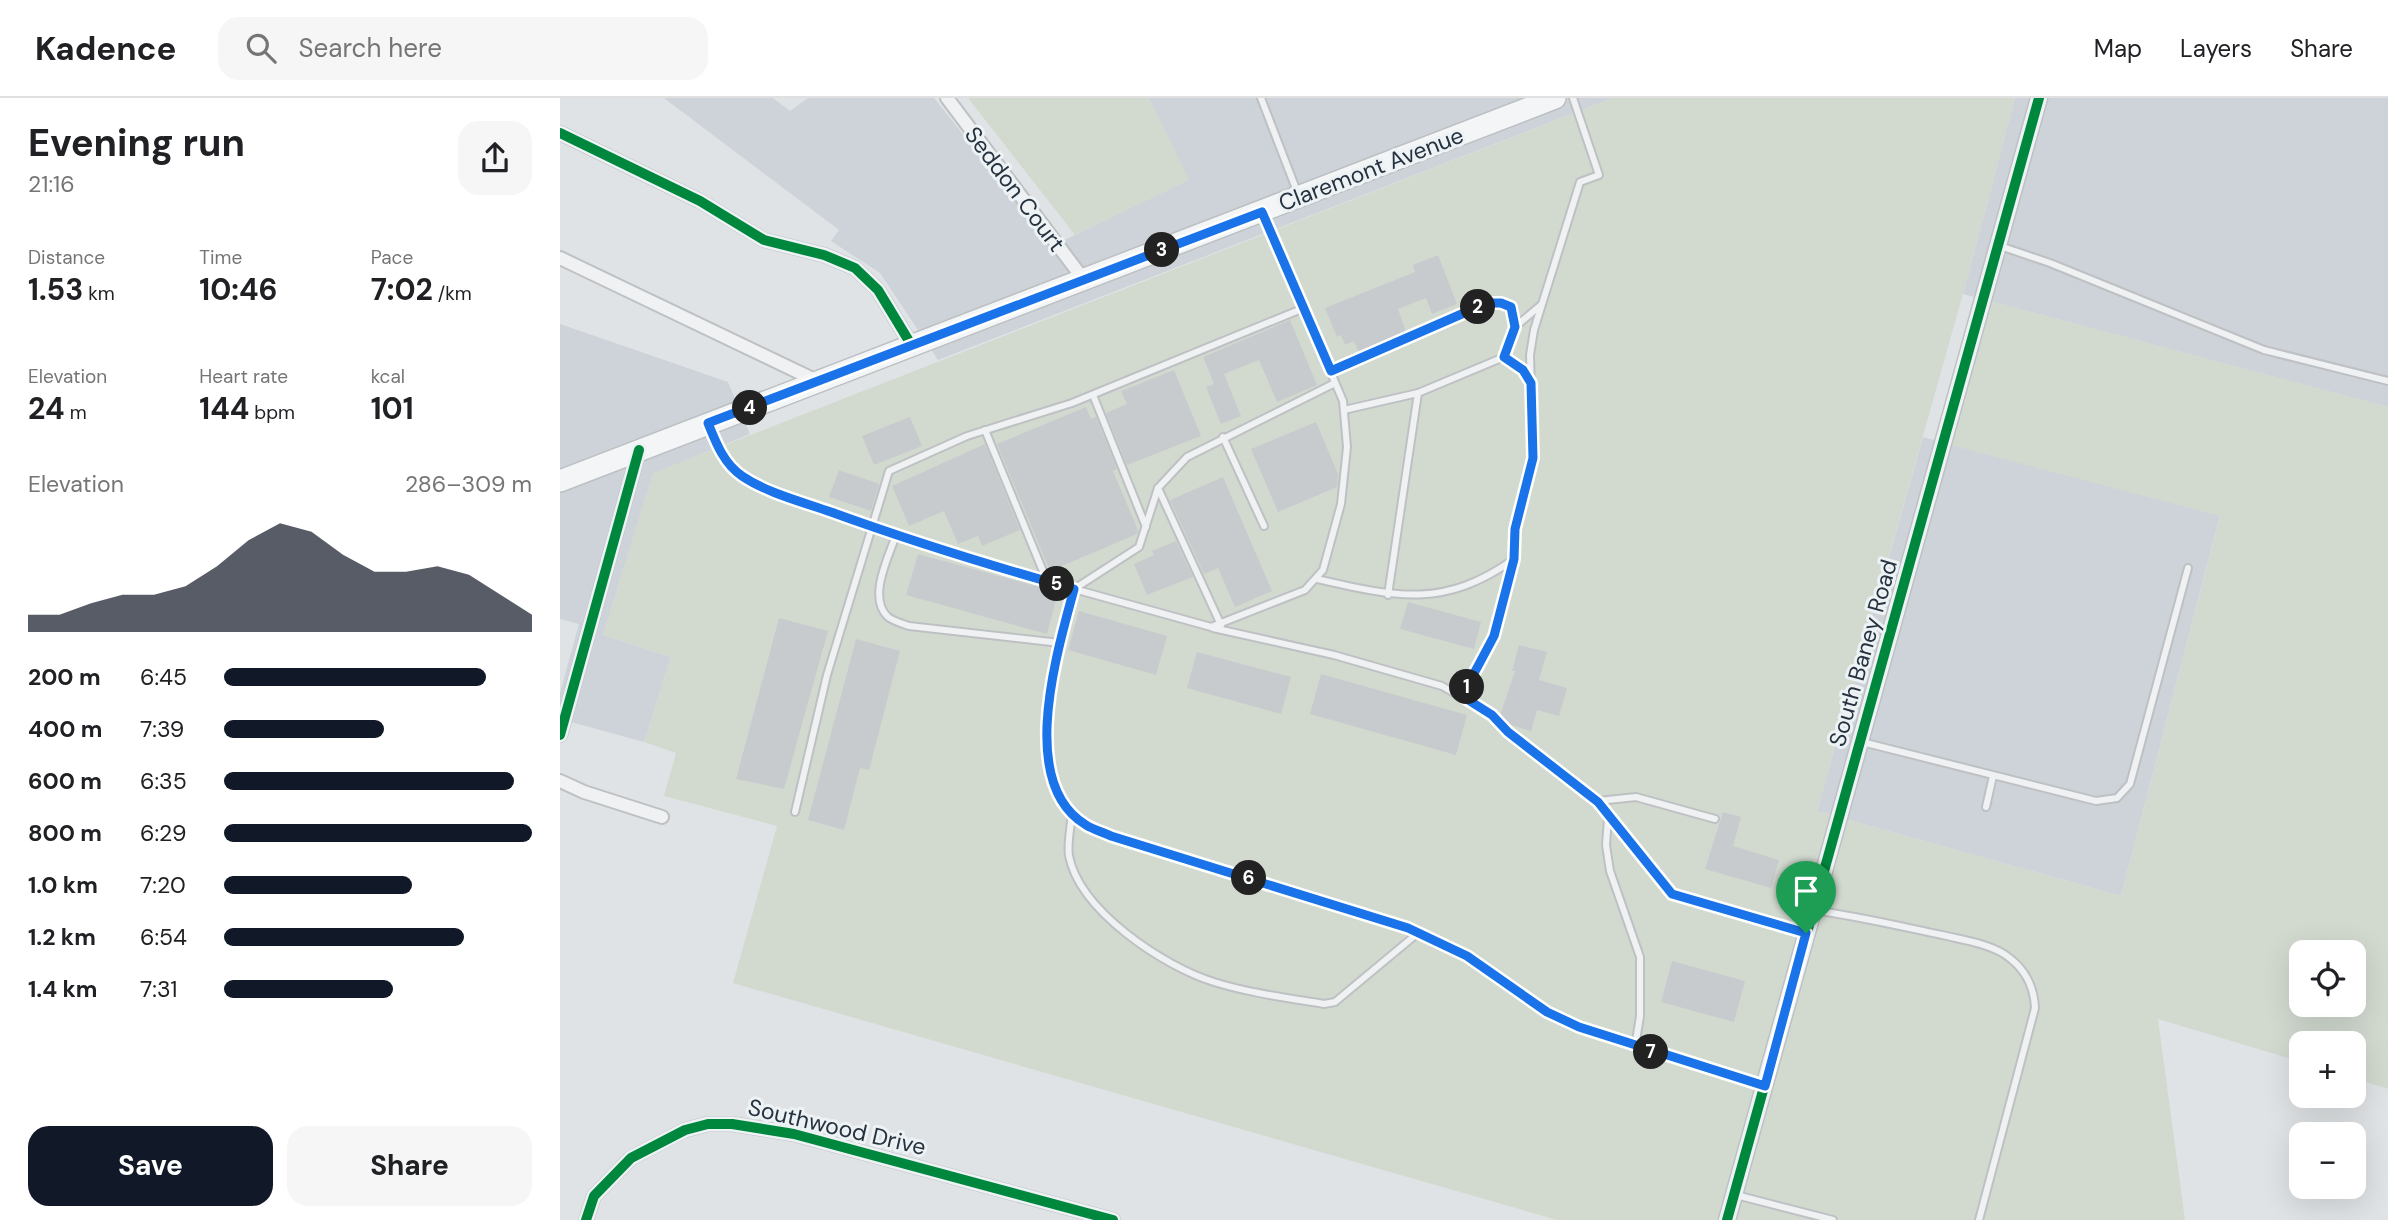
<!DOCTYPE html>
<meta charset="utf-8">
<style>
:root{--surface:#fff;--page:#f6f6f6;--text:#202124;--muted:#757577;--line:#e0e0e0;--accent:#111827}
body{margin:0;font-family:"DM Sans",sans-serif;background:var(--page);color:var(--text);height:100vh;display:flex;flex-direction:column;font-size:26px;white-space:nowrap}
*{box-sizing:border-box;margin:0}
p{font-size:23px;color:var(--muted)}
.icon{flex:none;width:38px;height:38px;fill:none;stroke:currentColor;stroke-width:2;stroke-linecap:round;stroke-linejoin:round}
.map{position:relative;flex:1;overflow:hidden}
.sheet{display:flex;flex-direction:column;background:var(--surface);width:560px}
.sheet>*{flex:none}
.fabs{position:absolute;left:1729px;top:842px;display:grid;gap:14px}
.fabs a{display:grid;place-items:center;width:77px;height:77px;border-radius:14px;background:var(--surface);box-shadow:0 7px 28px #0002;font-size:35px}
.pin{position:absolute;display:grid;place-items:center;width:60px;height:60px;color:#fff;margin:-72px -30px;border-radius:50% 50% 50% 0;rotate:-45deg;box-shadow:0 0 7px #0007}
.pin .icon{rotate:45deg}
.km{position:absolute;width:35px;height:35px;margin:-18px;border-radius:50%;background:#222;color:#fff;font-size:19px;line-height:35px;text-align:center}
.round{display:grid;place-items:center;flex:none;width:74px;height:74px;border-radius:21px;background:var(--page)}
.summary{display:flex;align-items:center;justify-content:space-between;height:119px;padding:0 28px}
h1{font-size:38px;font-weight:700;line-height:52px}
.stats{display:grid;grid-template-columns:repeat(3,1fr);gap:10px;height:119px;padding:7px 28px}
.stats div{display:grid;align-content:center}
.stats b{font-size:30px;font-weight:700}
.stats small{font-size:19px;font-weight:400}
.stats p{font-size:19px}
.chart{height:196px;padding:14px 28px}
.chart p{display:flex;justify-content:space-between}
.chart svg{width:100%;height:126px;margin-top:7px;fill:var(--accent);opacity:.7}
.button{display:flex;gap:14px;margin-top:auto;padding:14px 28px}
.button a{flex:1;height:80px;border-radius:21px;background:var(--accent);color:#fff;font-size:28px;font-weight:700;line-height:80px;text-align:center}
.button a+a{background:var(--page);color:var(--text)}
ul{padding:0 28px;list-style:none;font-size:23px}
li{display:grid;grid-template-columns:112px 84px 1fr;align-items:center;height:52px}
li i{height:18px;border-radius:9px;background:var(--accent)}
header{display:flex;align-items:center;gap:42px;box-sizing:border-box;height:98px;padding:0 35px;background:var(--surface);border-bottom:2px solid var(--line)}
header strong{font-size:33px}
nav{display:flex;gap:38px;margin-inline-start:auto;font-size:24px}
.search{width:490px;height:63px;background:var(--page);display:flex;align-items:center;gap:18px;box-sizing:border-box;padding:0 24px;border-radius:21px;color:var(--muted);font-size:26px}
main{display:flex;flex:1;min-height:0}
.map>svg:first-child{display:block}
.built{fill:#cdd3d9}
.green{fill:#d2dad0;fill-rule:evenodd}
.building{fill:#c8cbcd}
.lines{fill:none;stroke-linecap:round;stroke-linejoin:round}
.service-casing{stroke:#bec1c3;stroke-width:10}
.minor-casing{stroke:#bec1c3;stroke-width:16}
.tertiary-casing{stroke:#bec1c3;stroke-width:19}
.primary-casing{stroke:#bcc0c3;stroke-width:24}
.service{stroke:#eff1f2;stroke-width:6}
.minor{stroke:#eff1f2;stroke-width:12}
.tertiary{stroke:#eff1f2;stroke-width:16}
.primary{stroke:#f4f5f6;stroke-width:21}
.cycleway-casing{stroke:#edf2f5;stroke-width:15}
.cycleway{stroke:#00873e;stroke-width:10}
.route-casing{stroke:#fff;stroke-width:14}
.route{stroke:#1a73e8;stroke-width:9}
.labels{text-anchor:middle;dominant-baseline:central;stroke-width:6;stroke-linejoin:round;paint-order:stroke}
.street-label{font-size:23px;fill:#26323f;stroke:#edf2f5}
</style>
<header>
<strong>Kadence</strong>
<div class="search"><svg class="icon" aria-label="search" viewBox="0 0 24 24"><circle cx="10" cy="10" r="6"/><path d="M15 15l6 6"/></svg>Search here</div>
<nav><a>Map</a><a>Layers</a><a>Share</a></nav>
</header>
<main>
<section class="sheet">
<div class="summary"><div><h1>Evening run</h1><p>21:16</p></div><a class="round"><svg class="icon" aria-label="share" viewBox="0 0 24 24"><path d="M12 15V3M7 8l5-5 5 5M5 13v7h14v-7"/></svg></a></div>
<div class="stats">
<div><p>Distance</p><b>1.53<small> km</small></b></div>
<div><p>Time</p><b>10:46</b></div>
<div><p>Pace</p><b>7:02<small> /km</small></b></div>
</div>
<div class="stats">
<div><p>Elevation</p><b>24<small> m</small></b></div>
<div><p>Heart rate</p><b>144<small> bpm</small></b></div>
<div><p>kcal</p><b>101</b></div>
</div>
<div class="chart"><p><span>Elevation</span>286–309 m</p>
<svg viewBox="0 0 160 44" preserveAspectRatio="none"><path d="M0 44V38L10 38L20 34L30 31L40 31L50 28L60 21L70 12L80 6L90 9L100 17L110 23L120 23L130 21L140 24L150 31L160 38V44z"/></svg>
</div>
<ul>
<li><b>200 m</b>6:45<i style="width:85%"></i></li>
<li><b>400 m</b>7:39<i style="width:52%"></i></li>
<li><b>600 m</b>6:35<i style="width:94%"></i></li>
<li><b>800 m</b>6:29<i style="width:100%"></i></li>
<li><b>1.0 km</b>7:20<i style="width:61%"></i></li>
<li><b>1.2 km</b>6:54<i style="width:78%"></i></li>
<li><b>1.4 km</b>7:31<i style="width:55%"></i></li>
</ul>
<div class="button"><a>Save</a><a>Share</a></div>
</section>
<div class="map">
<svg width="1828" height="1122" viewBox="0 0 1828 1122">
<rect width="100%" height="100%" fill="#e0e3e5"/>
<g class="built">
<polygon points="104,0 213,0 230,13 248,0 374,0 492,148 628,82 589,0 1053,0 378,262 320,175 271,143 279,132"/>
<polygon points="1455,0 1828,0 1828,309 1403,196"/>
<polygon points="0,226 168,284 190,336 93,376 43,537 111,559 84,644 0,621 0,595 19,526 0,521"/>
<polygon points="1363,339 1660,417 1561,798 1257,713"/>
</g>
<g class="green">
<polygon points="408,0 589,0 629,82 515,137"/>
<path d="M1053 0H1455L1403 196 1257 713 1561 798 1660 418 1390 347 1430 203 1828 309V991L1794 980V945H1741V964L1598 921 1625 1122H997L173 885 217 728 104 698 116 655 84 644 111 559 43 537 93 375ZM1741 854H1794V906H1741Z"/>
</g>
<g class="building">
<polygon points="878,157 897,206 872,216 866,200 838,211 846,234 799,255 794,243 785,247 781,237 777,239 765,210 855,174 853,167"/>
<polygon points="730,222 757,287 717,304 699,262 664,276 681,318 661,326 646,289 654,286 643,259"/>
<polygon points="614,272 641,338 567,367 546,315 567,306 561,293"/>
<polygon points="526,309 531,321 536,319 557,371 553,373 578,432 577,436 490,473 437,346"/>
<polygon points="350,319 362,348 314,367 302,338"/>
<polygon points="756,324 778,376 777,389 718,414 691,351"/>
<polygon points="425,346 460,432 422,448 418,438 398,446 384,413 349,428 332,388"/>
<polygon points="279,372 319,386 311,413 269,399"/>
<polygon points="663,379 712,493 675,509 658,470 644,476 610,402"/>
<polygon points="616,443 633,479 587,497 574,466 594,457 592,453"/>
<polygon points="358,456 498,494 487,536 346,497"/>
<polygon points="848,504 921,524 914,551 840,531"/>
<polygon points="519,513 607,538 596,577 508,552"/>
<polygon points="219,520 268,533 224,691 176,681"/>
<polygon points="296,541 340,553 309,672 300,670 284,732 248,722"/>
<polygon points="959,547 987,554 979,582 1007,590 999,618 977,612 971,633 948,626 940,617 955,573 952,573"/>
<polygon points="637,554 731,579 721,616 627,590"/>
<polygon points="761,576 907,617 896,657 750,616"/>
<polygon points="1163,714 1181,719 1173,748 1219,762 1211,790 1145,771"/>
<polygon points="1112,863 1185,883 1174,924 1101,904"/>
</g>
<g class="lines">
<defs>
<g id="service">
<polyline points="701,0 738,96"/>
<path d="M703 115 783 303 787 349 781 406 763 472 745 492 651 529 514 491C498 552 461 665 514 717 525 727 537 732 551 738L848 830 907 858 987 914 1019 929 1205 988"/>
<polyline points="1440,148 1490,165 1704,252 1828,283"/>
<polyline points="955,229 981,207"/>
<polyline points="944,259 963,272 970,284"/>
<polyline points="771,273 927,205 941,205 951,209 955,229 944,259 858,295 784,312"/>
<polyline points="533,297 586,429"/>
<polyline points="150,330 167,365 183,379 237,402 395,457 514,491 579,449 598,390 627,359 775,285"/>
<polyline points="425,332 487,483"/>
<polyline points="663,339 704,428"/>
<polyline points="598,390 661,527"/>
<path d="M336 437C329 458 307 500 328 519 333 523 343 526 349 528L500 545"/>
<path d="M757 481C836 499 884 511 954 461"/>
<polyline points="828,497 858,295"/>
<polyline points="653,530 774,557 882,588 932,617 948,634 1038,703 1048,720 1046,747 1050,773 1080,859 1080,918 1075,949"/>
<polyline points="902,598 934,538 954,461 955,431 973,360 970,257 974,232 1020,84 1039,77 1013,0"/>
<polyline points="1302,644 1536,703 1557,700 1570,686 1628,470"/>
<polyline points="1038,703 1076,699 1155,721"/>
<polyline points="1426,709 1433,678"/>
<polyline points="235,714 267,577 329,373 407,338 512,305 744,210"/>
<path d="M512 715C511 728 507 745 509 758 520 813 603 868 654 884 689 895 728 900 764 906L775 904 858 835"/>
<polyline points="1048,720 1112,796 1246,835"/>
<path d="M1253 812C1297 818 1339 828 1382 837 1403 842 1426 845 1444 856 1464 869 1474 887 1475 910L1419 1122"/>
<polyline points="1176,1097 1273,1122"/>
</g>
<g id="minor">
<polyline points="387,0 524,182"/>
<polyline points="0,35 140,103 204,142 264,157 295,170 318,192 352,248"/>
<polyline points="0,160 259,284"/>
<polyline points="0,637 79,352"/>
<polyline points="0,683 24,694 102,719"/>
<polyline points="26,1122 34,1098 71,1060 125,1032 148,1026 172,1026 234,1036 553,1122"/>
</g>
<polyline id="tertiary" points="1167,1122 1479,0"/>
<polyline id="primary" points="0,383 995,0"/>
</defs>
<use href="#service" class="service-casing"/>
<use href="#minor" class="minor-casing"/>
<use href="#tertiary" class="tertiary-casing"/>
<use href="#primary" class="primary-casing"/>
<use href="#service" class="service"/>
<use href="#minor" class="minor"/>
<use href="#tertiary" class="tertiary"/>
<use href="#primary" class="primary"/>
<defs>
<g id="cycleway">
<polyline points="0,35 140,103 204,142 264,157 295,170 318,192 352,248"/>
<polyline points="0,637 79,352"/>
<polyline points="26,1122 34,1098 71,1060 125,1032 148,1026 172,1026 234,1036 553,1122"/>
<polyline points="1167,1122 1479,0"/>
</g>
</defs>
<use href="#cycleway" class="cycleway-casing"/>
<use href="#cycleway" class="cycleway"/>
</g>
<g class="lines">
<defs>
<path id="route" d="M702 114 771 273 927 205H941L951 209 955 229 944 259 963 272 971 285 973 360 955 431 954 461 934 538 902 598 932 617 948 634 1038 704 1112 796 1246 835 1205 988 1019 929 987 914 907 858 848 830 551 738C543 734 534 732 526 727 456 685 498 552 514 491 432 468 351 443 271 414 243 404 207 395 182 378 164 366 156 345 148 325Z"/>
</defs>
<use href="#route" class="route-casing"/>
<use href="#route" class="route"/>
</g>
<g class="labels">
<g class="street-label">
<text transform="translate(811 71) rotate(-21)">Claremont Avenue</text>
<text transform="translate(455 91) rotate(53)">Seddon Court</text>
<text transform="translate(1303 555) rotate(-74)">South Baney Road</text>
<text transform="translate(277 1029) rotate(13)">Southwood Drive</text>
</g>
</g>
</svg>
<div class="fabs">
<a><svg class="icon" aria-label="locate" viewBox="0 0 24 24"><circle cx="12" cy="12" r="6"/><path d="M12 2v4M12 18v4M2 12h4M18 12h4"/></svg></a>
<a>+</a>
<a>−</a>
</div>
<div class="pin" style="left:1246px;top:835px;background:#1e9e55"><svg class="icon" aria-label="arrive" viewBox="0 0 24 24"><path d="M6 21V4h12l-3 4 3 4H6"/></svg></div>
<b class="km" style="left:907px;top:589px">1</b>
<b class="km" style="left:918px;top:209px">2</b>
<b class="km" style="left:602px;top:152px">3</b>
<b class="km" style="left:190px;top:310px">4</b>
<b class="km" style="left:497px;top:486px">5</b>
<b class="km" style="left:689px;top:780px">6</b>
<b class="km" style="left:1091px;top:954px">7</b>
</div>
</main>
